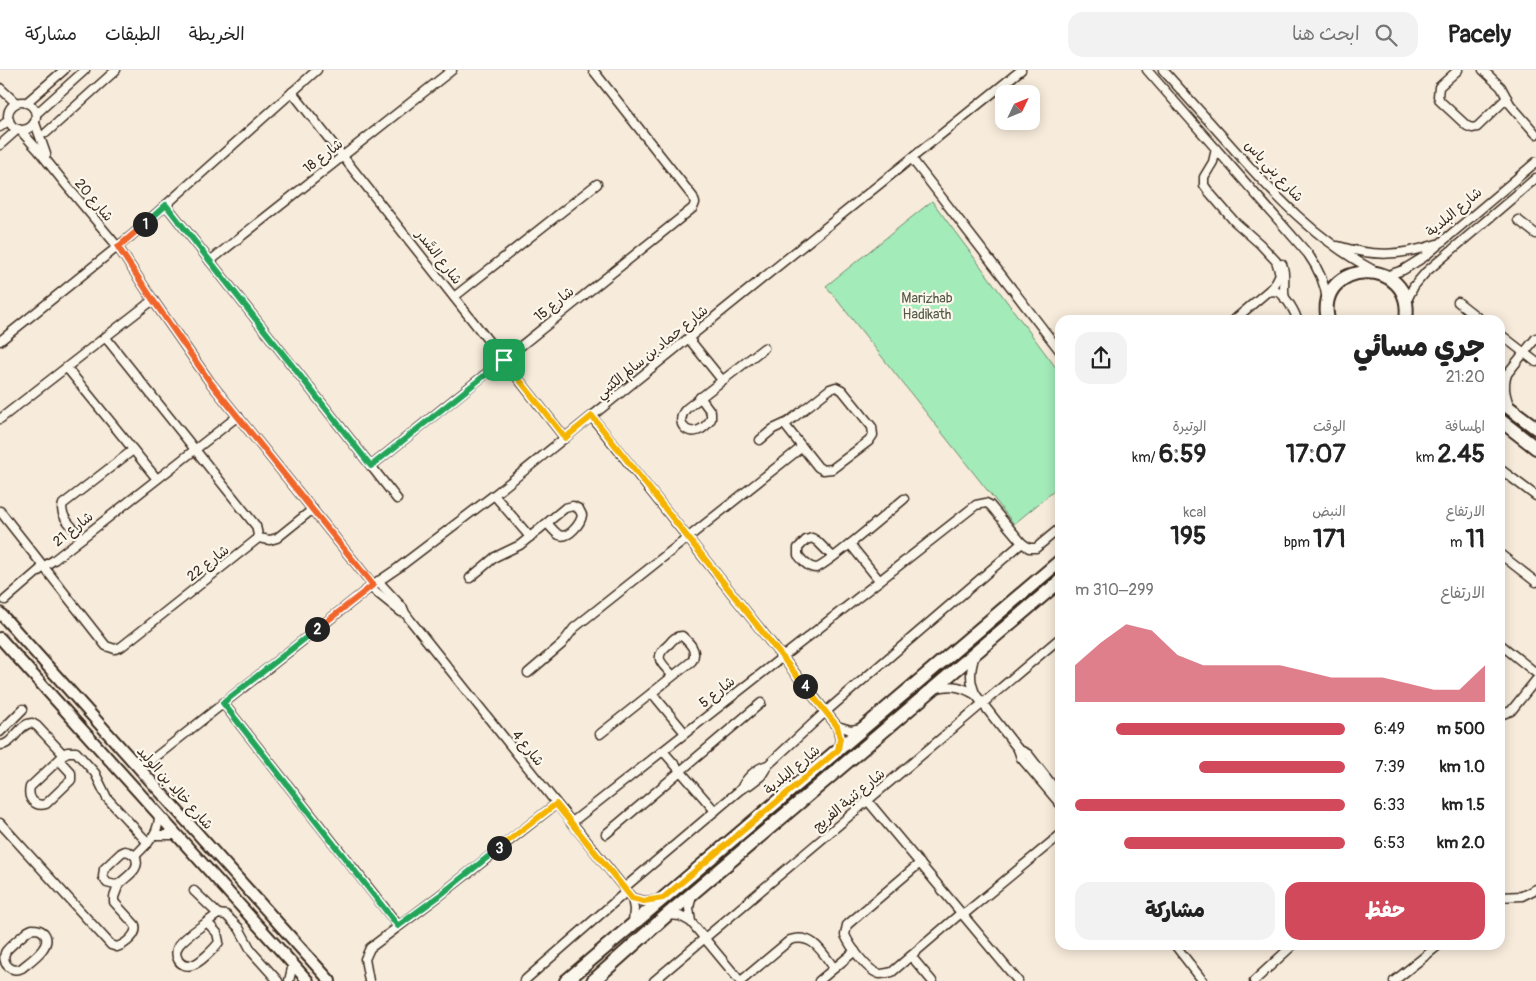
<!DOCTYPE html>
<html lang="ar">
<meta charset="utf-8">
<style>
:root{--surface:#fff;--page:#f2f2f2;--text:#222;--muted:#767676;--line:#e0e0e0;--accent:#d1495b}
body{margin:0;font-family:Pangolin,"Playpen Sans Arabic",sans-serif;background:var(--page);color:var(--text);direction:rtl;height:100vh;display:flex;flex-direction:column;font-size:19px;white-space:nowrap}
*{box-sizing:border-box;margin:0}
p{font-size:16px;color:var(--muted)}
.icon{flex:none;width:28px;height:28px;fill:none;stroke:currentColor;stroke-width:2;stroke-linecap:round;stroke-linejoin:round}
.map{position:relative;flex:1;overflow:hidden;direction:ltr}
.panel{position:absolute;left:1055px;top:245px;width:450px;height:635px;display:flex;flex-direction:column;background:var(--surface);border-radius:15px;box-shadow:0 2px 12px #0003;direction:rtl}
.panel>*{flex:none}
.needle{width:32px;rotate:47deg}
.fabs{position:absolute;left:995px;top:15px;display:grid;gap:10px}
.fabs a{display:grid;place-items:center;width:45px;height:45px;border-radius:10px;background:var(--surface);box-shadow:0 2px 12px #0003;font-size:25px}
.pin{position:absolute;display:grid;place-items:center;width:42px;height:42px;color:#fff;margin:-21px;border-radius:10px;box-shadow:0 2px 8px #0006}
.km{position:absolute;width:25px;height:25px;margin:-12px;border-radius:50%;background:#222;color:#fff;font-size:14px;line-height:25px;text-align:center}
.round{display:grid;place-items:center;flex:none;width:52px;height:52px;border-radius:15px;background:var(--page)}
.headline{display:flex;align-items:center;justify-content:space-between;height:85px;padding:0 20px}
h1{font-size:28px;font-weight:800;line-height:38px}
.metrics{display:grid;grid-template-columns:repeat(3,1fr);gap:8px;height:85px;padding:5px 20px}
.metrics div{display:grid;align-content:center}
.metrics b{font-size:25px;font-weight:800}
.metrics small{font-size:14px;font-weight:400}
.metrics p{font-size:14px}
.chart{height:140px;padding:10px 20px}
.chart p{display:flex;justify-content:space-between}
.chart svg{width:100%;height:90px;margin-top:5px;fill:var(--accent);opacity:.7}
.cta{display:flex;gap:10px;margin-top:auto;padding:10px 20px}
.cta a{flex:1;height:58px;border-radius:15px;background:var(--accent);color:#fff;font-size:20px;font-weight:800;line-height:58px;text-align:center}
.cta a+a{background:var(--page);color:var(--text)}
ul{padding:0 20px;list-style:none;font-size:16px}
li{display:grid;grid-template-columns:80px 60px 1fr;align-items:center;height:38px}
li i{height:12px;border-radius:6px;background:var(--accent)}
header{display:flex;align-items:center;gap:30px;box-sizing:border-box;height:70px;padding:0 25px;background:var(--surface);border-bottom:1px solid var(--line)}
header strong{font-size:24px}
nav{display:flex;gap:28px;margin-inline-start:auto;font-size:18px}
.search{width:350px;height:45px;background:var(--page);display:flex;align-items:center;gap:12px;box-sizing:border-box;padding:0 18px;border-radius:15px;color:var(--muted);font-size:19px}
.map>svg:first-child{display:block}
.green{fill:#a3ebb9;stroke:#6f8a6c}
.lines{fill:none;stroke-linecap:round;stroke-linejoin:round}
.minor-casing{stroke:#3b2a1e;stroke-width:11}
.tertiary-casing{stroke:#3b2a1e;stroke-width:14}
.primary-casing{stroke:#3b2a1e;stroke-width:16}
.minor{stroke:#fbf7ec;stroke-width:8}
.tertiary{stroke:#fbf7ec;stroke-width:10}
.primary{stroke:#fbf7ec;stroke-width:12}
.split-1-casing{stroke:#fff;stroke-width:10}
.split-2-casing{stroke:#fff;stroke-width:10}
.split-3-casing{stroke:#fff;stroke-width:10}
.split-4-casing{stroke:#fff;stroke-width:10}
.split-5-casing{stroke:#fff;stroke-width:10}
.split-1{stroke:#22a559;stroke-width:6}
.split-2{stroke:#f0652b;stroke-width:6}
.split-3{stroke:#22a559;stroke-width:6}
.split-4{stroke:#f5b400;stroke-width:6}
.split-5{stroke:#f5b400;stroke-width:6}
.labels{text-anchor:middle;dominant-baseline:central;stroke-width:4.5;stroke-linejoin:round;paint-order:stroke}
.street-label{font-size:14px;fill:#3b2a1e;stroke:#fbf7ec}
.park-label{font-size:14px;fill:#555a45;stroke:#fbf7ec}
</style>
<header>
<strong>Pacely</strong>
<div class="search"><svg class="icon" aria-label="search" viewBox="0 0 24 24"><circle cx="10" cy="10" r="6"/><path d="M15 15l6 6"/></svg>ابحث هنا</div>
<nav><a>الخريطة</a><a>الطبقات</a><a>مشاركة</a></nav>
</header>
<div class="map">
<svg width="1536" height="911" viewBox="0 0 1536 911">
<rect width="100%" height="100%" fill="#f7ebdb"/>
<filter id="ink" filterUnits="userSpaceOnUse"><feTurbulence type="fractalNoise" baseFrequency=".02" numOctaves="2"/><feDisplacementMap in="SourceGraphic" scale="10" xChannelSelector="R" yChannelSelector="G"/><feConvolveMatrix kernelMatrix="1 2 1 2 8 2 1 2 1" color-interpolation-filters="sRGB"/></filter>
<g filter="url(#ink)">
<polygon class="green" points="932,131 1060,303 1060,416 1014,454 826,216"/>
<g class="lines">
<defs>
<g id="minor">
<path d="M1147 0 1308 184C1318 198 1325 213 1327 230"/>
<path d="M1163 0C1186 26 1209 51 1232 77 1275 126 1316 170 1375 201"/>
<polyline points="1458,0 1439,17 1438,26 1440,31 1467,56 1472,58 1477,57 1507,28"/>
<polyline points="1483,0 1501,17 1510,34 1536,64"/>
<polyline points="0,18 16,33"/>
<polyline points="292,22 565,368"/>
<circle cx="22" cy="46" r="14"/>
<polyline points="26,33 64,0"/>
<polyline points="36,44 85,0"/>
<polyline points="35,53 46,84"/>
<polyline points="0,57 9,50"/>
<polyline points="20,60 38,80 67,116 118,177 153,230 210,312 373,515"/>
<polyline points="46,63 116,0"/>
<polyline points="0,75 18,59"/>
<polyline points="1216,79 1213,92 1204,107 1204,115 1209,122 1234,151 1260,174 1276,191 1280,204 1274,216 1234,250"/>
<polyline points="912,89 1060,281"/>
<polyline points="166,135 397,429"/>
<polyline points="1518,150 1536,164"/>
<path d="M1338 176C1374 187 1401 186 1437 174"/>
<polyline points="210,191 452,0"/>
<path d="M1282 194C1287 206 1282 218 1285 229"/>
<polyline points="1386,206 1403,200 1424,187 1536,92"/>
<path d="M1268 222C1272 221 1276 221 1280 223 1286 227 1296 243 1297 250"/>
<polyline points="454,227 597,114"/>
<polyline points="1406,232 1414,216 1426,202 1536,108"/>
<polyline points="1458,232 1481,250"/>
<polyline points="1500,264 1536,292"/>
<polyline points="689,269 722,310"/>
<polyline points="0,271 131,166 317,0"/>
<polyline points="67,298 157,409"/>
<path d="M1507 304C1503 315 1505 324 1509 335"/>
<polyline points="1500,308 1507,304 1536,268"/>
<path d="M700 327 711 342V349C695 374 671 356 686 339L764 278"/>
<polyline points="592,347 837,656 840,668 839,678"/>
<polyline points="0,349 153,230"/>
<polyline points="760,370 773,359 788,352 830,319 836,317 842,320 872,357 873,365 869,371 832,399 823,400 818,397 784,354"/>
<polyline points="371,396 693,138 695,133 693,127 593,0"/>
<polyline points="1500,399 1536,426"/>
<polyline points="494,425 530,467"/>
<polyline points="0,441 106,576 115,579 121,577 256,470 258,465 256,456 106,268"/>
<path d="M82 468C75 459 58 446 63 434L133 380"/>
<polyline points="258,468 270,470 277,468 313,439"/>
<polyline points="850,474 879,510"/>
<polyline points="1500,484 1536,512"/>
<path d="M833 487 817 471 812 468 806 470 798 478V485C802 490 808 498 816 498 825 497 892 439 904 429"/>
<path d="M470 508 495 487 520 475 565 438 573 436 579 439 582 445C581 453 569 469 559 465 554 462 550 456 547 453"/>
<polyline points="378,511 403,538 405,543 411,551 632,828 634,839 633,853"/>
<polyline points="370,517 401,542"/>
<polyline points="5,530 43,497 54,490 238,346"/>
<polyline points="1500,574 1536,603"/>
<path d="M975 585C970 600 969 611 976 625L1018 679 1021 688 1060 734"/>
<polyline points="528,603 562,574 574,558 802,377"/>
<path d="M938 618C952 614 963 617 976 625"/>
<polyline points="652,623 685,663"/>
<polyline points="223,633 398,855"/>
<polyline points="1500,645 1511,641 1536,610"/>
<polyline points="837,656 851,660 862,658"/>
<polyline points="0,662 23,639"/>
<path d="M600 664 692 591C698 581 690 573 682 566 676 566 673 569 669 574 652 588 661 592 673 606"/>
<path d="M0 675C14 675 18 654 32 653L37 656 64 685"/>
<polyline points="1018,679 1028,684 1060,725"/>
<polyline points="663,681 715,741"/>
<path d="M59 690 71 703V710L46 734C35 737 27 729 30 717L67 682H76L95 703 107 728 148 773"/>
<polyline points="131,690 142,692 153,689 373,515 398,498 494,425 1021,0"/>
<path d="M741 719C746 708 756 698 768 695"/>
<polyline points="867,730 1018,911"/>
<path d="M0 753 111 875 117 877C126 874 138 864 135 855L114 832V827L119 814"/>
<polyline points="571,753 976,435 986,433 990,435 1022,473 1029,478 1036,478 1060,458"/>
<polyline points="606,764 761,633"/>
<polyline points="155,765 178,765"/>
<path d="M125 781 129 782 135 786C142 799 127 806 119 814L115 815 107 813 103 807 104 799 121 783Z"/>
<path d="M135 786C148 772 159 765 159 745"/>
<path d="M920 793 847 855 845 865C850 876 868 902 880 904 885 904 888 903 892 902L961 843"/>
<polyline points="624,818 741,719 749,715 761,706 768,695 822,645 1022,473"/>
<polyline points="194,821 218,844"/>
<polyline points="1500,827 1522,826 1536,819"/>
<polyline points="632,828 644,831 659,830"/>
<polyline points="667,845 680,846 691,852 740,911"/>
<polyline points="963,845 1060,765"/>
<path d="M207 852 217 863 219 872C215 878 199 894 192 895 180 899 172 885 179 875 186 866 198 859 207 852Z"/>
<polyline points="207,852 218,844 226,845 239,858 252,882 278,911"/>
<polyline points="691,852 689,838 692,824"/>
<path d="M32 859C37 859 40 859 44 863 54 876 30 891 22 898 11 904 0 892 6 881 12 874 21 867 28 861Z"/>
<polyline points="1175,875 1203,911"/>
<polyline points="911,886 932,911"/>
<polyline points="289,911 293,894"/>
<polyline points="369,911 365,889 370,878 439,826 556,734"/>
<polyline points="524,911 627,821"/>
<polyline points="654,911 1060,568"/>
<path d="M741 911 790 870C813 863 822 882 834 898"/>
<polyline points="819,911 855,881"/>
<polyline points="1254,911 1293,875"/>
<polyline points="1394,911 1439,875"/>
</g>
<g id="tertiary">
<polyline points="0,543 330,911"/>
<polyline points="0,568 308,911"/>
</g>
<g id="primary">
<path d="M1328 250C1314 189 1416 184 1406 250"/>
<polyline points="1500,331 1536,358"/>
<polyline points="1500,350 1536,378"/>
<polyline points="566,911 1060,491"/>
<polyline points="593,911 667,845 1060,511"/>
</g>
</defs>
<use href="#minor" class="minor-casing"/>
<use href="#tertiary" class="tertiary-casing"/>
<use href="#primary" class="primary-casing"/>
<use href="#minor" class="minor"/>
<use href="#tertiary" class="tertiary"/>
<use href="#primary" class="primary"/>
</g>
</g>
<g class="lines" filter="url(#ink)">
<defs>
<polyline id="split-1" points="145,154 166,135 371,396 504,290"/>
<polyline id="split-2" points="145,154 118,177 153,230 210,312 373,515 317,559"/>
<polyline id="split-3" points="317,559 223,633 398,856 439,826 499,778"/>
<polyline id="split-4" points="499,778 556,734 632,828 644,831 663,828 838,680 840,668 837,656 805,616"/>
<polyline id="split-5" points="504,290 565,368 592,346 805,616"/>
</defs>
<use href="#split-1" class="split-1-casing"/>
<use href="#split-2" class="split-2-casing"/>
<use href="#split-3" class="split-3-casing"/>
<use href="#split-4" class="split-4-casing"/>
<use href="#split-5" class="split-5-casing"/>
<use href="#split-1" class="split-1"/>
<use href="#split-2" class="split-2"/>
<use href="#split-3" class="split-3"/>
<use href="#split-4" class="split-4"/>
<use href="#split-5" class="split-5"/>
</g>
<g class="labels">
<g class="street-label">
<text transform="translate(323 86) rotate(-38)">شارع 18</text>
<text transform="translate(1274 101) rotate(47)">شارع بني ياس</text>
<text transform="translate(94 130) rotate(50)">شارع 20</text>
<text transform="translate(1454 142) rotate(-40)">شارع البلدية</text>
<text transform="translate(439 187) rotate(52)">شارع السَّدر</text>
<text transform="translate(554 234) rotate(-39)">شارع 15</text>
<text transform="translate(652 282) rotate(-39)">شارع حماد بن سالم الكتبي</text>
<text transform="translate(73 459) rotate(-38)">شارع 21</text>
<text transform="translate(208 493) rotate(-38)">شارع 22</text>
<text transform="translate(717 622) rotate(-38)">شارع 5</text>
<text transform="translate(528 678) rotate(51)">شارع 4</text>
<text transform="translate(792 700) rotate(-40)">شارع البلدية</text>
<text transform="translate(175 718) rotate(48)">شارع خالِد بن الوليد</text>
<text transform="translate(849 730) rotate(-40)">شارع ثنية الفريج</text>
</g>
<g class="park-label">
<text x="927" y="228">Marizhab<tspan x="927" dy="16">Hadikath</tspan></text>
</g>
</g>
</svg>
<div class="fabs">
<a><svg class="needle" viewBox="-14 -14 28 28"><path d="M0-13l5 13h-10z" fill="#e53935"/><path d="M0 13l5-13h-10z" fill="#767676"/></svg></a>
</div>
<div class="pin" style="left:504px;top:290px;background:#1e9e55"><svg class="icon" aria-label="arrive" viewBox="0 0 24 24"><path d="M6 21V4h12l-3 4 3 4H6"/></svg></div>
<b class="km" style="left:145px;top:154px">1</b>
<b class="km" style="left:317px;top:559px">2</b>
<b class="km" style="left:499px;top:778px">3</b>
<b class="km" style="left:805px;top:616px">4</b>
<section class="panel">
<div class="headline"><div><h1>جري مسائي</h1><p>21:20</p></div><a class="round"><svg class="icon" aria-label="share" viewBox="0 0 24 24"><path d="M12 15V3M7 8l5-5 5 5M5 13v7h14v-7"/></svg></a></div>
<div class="metrics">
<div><p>المسافة</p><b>2.45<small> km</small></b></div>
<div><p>الوقت</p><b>17:07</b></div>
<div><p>الوتيرة</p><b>6:59<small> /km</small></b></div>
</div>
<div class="metrics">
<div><p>الارتفاع</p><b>11<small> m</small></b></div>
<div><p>النبض</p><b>171<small> bpm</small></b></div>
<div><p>kcal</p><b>195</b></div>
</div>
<div class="chart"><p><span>الارتفاع</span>299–310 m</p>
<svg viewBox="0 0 160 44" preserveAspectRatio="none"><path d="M0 44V26L10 15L20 6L30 9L40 21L50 26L60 26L70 26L80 26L90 29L100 32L110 32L120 32L130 35L140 38L150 38L160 26V44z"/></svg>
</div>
<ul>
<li><b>500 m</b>6:49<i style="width:85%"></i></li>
<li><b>1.0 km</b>7:39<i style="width:54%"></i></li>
<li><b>1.5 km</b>6:33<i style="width:100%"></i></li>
<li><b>2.0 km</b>6:53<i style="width:82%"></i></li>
</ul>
<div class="cta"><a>حفظ</a><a>مشاركة</a></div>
</section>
</div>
